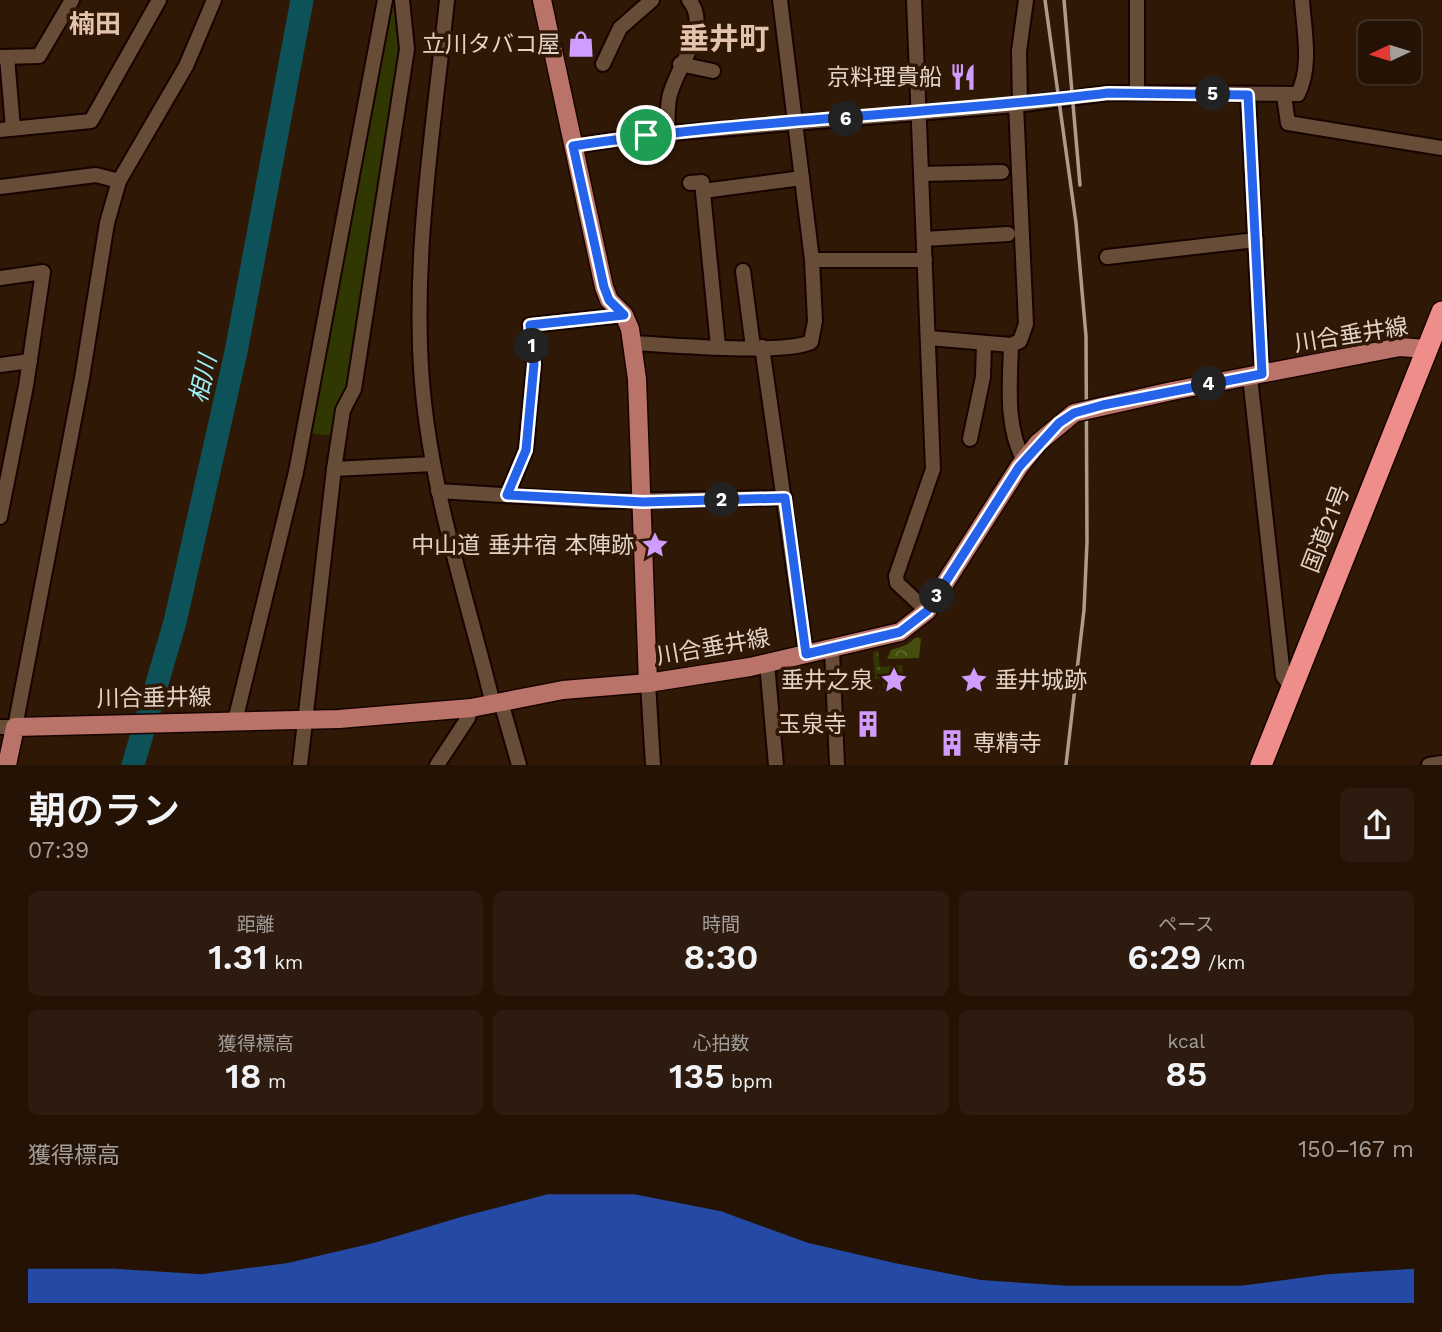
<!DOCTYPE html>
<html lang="ja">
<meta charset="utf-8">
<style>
:root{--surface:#241204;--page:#2c1b0e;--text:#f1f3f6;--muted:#a39e9a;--line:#413226;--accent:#2563eb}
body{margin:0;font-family:"Work Sans","Noto Sans JP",sans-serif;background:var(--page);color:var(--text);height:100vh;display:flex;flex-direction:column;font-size:26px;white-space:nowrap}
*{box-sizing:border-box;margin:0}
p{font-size:23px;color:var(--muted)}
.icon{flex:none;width:38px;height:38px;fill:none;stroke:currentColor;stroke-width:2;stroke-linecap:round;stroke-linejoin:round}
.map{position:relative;height:765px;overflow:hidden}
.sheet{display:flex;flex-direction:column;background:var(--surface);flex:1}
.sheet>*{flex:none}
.needle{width:46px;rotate:266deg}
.buttons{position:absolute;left:1358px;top:21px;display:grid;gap:14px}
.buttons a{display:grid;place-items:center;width:63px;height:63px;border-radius:10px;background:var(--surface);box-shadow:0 4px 10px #0003,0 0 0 2px var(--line);font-size:35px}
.pin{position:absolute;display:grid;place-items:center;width:60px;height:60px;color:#fff;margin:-30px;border:4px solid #fff;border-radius:50%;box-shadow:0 2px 7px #0007}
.km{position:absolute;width:35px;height:35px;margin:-18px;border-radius:50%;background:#222;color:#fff;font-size:19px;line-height:35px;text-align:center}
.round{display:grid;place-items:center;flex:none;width:74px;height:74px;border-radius:10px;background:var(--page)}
.summary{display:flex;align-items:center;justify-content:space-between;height:119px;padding:0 28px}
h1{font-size:38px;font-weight:600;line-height:52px}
.metrics{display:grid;grid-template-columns:repeat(3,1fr);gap:10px;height:119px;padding:7px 28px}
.metrics div{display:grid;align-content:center;border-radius:10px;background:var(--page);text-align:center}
.metrics b{font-size:35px;font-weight:600}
.metrics small{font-size:19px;font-weight:400}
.metrics p{font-size:19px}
.chart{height:196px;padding:14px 28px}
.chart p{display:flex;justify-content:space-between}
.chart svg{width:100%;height:126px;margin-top:7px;fill:var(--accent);opacity:.7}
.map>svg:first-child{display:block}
.green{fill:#303701}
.forest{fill:url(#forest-crowns)}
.garden{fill:url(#garden-dots)}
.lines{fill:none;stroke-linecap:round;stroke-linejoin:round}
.river{stroke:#0c5258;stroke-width:23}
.minor-casing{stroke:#170300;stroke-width:18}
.major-casing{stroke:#170300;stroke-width:21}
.highway-casing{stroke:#170300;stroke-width:24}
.minor{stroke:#674c38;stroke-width:14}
.major{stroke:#b97369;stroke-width:18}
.highway{stroke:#ef8d8a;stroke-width:21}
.rail{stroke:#ae9b8e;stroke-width:3.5}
.major-bridge-casing{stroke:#170300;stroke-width:21;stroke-linecap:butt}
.major-bridge{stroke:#b97369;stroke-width:18}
.route-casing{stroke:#fff;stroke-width:14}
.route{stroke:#2563eb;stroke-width:9}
.labels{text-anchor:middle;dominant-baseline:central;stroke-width:7;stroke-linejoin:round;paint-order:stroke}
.poi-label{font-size:23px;fill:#e3d3c7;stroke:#301806;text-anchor:end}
.street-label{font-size:23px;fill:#e3d3c7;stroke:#301806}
.water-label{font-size:24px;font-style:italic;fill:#9beff8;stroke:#301806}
.quarter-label{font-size:26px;font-weight:bold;fill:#e3c3ac;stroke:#301806}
.district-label{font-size:30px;font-weight:bold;fill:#e3c3ac;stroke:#301806}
</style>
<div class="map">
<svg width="1442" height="765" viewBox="0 0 1442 765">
<defs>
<pattern id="forest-crowns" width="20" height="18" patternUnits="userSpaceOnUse" patternTransform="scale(1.75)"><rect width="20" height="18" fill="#444d0c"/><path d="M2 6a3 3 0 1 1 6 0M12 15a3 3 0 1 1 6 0" fill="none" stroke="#5f662e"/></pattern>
<pattern id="garden-dots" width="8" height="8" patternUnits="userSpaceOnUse" patternTransform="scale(1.75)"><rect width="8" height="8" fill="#303701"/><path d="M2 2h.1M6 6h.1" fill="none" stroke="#4e5325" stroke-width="1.8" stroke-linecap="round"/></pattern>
</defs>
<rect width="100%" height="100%" fill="#301806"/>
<polygon class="green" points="388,0 399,0 405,52 351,383 335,436 305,433"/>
<polygon class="forest" points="917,637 921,639 919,658 887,659 891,650 906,645"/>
<polygon class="garden" points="878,651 880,667 902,665 904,690 884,692 883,679 875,679 873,652"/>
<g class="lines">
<polyline class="river" points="133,765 175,622 236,352 302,0"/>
<defs>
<g id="minor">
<path d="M447 0C434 126 412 255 422 382 431 492 467 598 493 704"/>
<polyline points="914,0 933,469 896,576 897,583 927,611"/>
<polyline points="1137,0 1137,93"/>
<polyline points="0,57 39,56 72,0"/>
<polyline points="7,57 13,128"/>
<polyline points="603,64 620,28 652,0"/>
<polyline points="680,64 713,71"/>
<polyline points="1248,95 1262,374"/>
<polyline points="1284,96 1288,123 1442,148"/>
<polyline points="1020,104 1019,51 1026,0"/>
<polyline points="0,130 91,121 159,0"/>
<path d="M667 133C668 122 667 110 669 99 673 71 713 28 689 0"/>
<path d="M573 146 646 135 1016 105 1108 93 1298 94C1312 66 1304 31 1302 0"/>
<polyline points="922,174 1002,172"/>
<polyline points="690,183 702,182 718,346"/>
<polyline points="0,187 96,175 119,181"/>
<polyline points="703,191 802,178"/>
<polyline points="924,239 1008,234"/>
<polyline points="1107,257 1256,240"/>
<polyline points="812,260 925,260"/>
<polyline points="743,271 753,347"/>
<polyline points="0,278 43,272 26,386 0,517"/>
<path d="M929 338 1011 345C1010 385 1005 425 1024 461"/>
<path d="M633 343C670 345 782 355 811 342L815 321 812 260 780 0"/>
<polyline points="1011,345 1020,341 1026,324 1016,105"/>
<polyline points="762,347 806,654"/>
<polyline points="0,365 30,361"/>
<polyline points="1250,377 1283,676 1292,688"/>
<polyline points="970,439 983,377 984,343"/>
<polyline points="334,469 433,464"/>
<polyline points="438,491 601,501 785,498"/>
<polyline points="507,495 526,450 534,364 530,325 624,315"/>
<polyline points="832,650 837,765"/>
<polyline points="767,663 776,765"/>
<polyline points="648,683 653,765"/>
<polyline points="501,702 519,765"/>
<polyline points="235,721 296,472 385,0"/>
<polyline points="0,727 15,727 82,378 107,223 119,181 186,66 214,0"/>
<polyline points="300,765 334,469 343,410 354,389 407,49 402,0"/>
<polyline points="437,765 468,718 471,708"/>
<polyline points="1429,765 1442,763"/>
</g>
<g id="major">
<polyline points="542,0 604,287 609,300 624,315 630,329 637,379 648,683"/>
<polyline points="1172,391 1400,347 1427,349"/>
<polyline points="7,765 15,727 339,719 471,708 563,690 648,683 750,667 900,632 927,611 1019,467 1038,443"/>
</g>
<polyline id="highway" points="1261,765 1442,312"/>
</defs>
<use href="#minor" class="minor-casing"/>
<use href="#major" class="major-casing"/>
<use href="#highway" class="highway-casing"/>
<use href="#minor" class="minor"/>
<use href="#major" class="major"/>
<use href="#highway" class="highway"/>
<g class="rail">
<polyline points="1045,0 1076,223 1086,336 1087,542 1084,610 1066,765"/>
<polyline points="1064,0 1080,185"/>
</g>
<defs>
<polyline id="major-bridge" points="1038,443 1074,413 1172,391"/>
</defs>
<use href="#major-bridge" class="major-bridge-casing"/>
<use href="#major-bridge" class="major-bridge"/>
</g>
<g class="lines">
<defs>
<path id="route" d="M1108 93 1248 95 1262 374 1103 405 1074 413 1059 423 1019 467 927 611 900 632 806 654 785 498 643 502 507 495 526 450 534 364 530 325 624 315 609 300 604 287 573 146C750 119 930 115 1108 93Z"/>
</defs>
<use href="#route" class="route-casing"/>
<use href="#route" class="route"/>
</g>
<defs>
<symbol id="shop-bare" viewBox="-9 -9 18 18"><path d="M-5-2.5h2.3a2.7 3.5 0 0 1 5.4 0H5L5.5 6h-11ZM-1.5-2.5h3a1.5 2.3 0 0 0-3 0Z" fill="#d09dff" stroke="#301806" stroke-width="2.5" paint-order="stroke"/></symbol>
<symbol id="restaurant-bare" viewBox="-9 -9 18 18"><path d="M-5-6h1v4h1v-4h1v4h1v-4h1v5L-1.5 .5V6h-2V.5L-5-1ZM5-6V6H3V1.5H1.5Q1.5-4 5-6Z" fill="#d09dff" stroke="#301806" stroke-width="2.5" paint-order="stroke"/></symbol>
<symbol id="sight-bare" viewBox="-9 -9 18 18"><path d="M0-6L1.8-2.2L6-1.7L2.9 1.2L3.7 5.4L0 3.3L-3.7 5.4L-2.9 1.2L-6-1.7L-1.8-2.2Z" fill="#d09dff" stroke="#301806" stroke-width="2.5" paint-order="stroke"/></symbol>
<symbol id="building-bare" viewBox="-9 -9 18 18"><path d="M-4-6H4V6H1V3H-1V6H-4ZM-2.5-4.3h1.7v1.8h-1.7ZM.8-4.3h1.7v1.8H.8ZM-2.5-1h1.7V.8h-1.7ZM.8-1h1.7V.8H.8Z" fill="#d09dff" stroke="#301806" stroke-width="2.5" paint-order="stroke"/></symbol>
</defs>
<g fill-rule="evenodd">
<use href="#shop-bare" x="562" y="25" width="38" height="38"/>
<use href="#restaurant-bare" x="944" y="58" width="38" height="38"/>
<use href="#sight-bare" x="636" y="526" width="38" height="38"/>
<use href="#sight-bare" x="875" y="661" width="38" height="38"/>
<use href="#sight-bare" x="955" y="661" width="38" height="38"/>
<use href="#building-bare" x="849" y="705" width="38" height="38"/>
<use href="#building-bare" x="933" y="724" width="38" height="38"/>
</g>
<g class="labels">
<g class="poi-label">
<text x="560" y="44">立川タバコ屋</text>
<text x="942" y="77">京料理貴船</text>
<text x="634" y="545">中山道 垂井宿 本陣跡</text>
<text x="873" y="680">垂井之泉</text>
<text x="995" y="680" text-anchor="start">垂井城跡</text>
<text x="847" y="724">玉泉寺</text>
<text x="973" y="743" text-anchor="start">専精寺</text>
</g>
<g class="street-label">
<text transform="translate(1351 335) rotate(-9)">川合垂井線</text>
<text transform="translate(1326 529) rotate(-69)">国道21号</text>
<text transform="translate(713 647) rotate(-10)">川合垂井線</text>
<text transform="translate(154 698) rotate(-1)">川合垂井線</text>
</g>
<g class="water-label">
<text transform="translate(203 379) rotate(-77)">相川</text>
</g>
<g class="quarter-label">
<text x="95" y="24">楠田</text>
</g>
<g class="district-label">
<text x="724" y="38">垂井町</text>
</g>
</g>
</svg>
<div class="buttons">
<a><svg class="needle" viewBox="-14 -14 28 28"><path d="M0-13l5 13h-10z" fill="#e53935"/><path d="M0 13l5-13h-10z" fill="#a39e9a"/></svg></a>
</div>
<div class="pin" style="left:646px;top:135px;background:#1e9e55"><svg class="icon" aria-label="arrive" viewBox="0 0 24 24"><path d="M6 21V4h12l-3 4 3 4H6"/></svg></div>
<b class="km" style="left:532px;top:346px">1</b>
<b class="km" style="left:722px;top:500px">2</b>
<b class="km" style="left:937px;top:596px">3</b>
<b class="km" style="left:1209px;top:384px">4</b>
<b class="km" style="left:1213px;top:94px">5</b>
<b class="km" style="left:846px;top:119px">6</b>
</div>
<section class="sheet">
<div class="summary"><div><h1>朝のラン</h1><p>07:39</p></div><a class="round"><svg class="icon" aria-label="share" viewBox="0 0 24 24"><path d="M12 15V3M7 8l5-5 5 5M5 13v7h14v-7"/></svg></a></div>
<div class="metrics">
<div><p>距離</p><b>1.31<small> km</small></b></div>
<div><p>時間</p><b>8:30</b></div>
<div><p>ペース</p><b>6:29<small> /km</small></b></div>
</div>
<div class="metrics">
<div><p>獲得標高</p><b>18<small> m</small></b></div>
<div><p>心拍数</p><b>135<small> bpm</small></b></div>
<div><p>kcal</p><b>85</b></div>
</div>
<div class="chart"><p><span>獲得標高</span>150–167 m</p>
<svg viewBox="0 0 160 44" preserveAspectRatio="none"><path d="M0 44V32L10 32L20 34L30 30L40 23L50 14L60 6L70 6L80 12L90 23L100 30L110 36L120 38L130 38L140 38L150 34L160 32V44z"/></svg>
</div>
</section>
